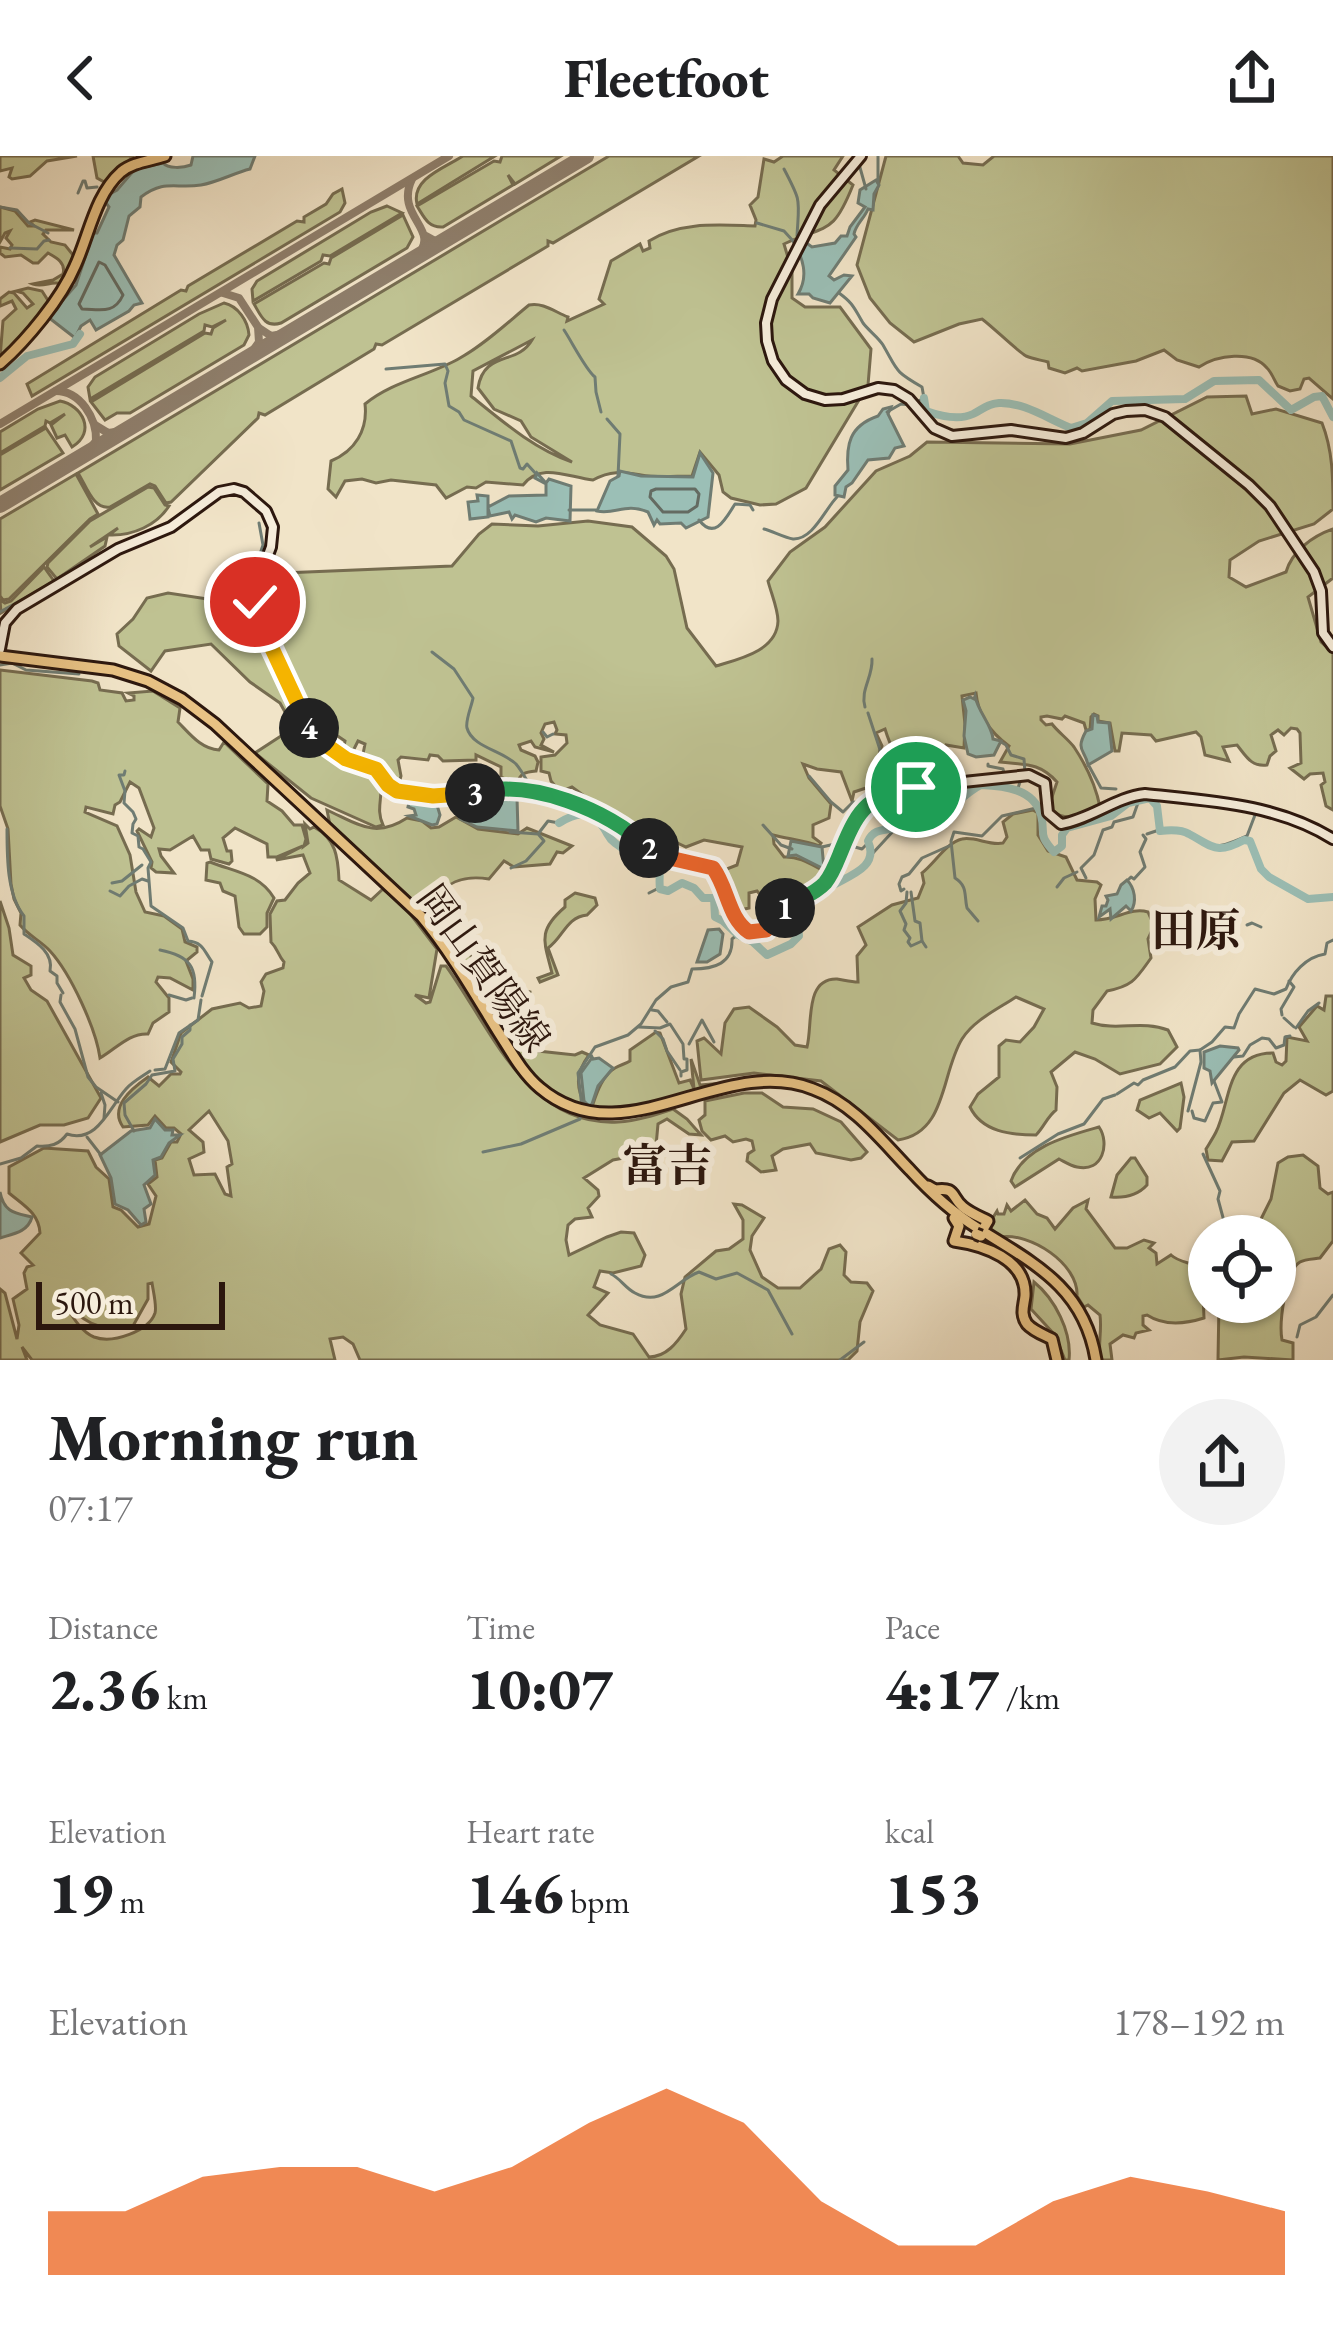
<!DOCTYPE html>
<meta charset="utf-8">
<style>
:root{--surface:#fff;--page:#f2f2f2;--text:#202124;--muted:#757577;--accent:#ea580c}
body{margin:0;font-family:"EB Garamond","Noto Serif JP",serif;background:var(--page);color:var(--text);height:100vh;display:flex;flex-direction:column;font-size:45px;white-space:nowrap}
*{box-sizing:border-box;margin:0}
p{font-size:39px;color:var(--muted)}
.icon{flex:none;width:66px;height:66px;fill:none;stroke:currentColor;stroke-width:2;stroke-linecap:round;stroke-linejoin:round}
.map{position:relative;height:1204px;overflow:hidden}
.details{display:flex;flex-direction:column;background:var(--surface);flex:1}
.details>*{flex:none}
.controls{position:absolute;left:1188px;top:1059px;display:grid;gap:24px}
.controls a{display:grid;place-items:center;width:108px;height:108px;border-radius:50%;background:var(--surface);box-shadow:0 3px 9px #0004;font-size:60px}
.scale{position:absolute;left:36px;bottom:30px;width:189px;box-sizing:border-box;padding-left:12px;border:6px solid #2c170e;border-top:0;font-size:33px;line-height:42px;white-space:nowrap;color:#2c170e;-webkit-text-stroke:9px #f6eddb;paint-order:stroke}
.pin{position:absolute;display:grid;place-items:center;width:102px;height:102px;color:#fff;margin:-51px;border:6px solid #fff;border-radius:50%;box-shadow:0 3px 12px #0007}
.km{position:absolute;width:60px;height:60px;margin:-30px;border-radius:50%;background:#222;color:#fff;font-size:33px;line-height:60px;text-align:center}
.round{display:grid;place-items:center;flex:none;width:126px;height:126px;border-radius:63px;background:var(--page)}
.summary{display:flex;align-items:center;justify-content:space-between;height:204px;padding:0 48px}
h1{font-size:66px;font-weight:800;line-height:90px}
.stats{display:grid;grid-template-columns:repeat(3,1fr);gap:18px;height:204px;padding:12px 48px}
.stats div{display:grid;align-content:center}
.stats b{font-size:60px;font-weight:800}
.stats small{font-size:33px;font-weight:400}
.stats p{font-size:33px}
.chart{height:336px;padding:24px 48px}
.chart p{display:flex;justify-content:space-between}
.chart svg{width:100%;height:216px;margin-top:12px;fill:var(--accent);opacity:.7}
header{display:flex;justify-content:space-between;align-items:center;height:156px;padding:0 48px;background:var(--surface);font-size:54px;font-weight:800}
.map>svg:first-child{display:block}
.green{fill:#bfc292;stroke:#766c50;stroke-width:3;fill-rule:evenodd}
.water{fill:#9bbfb6;stroke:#6f7c73;stroke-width:3}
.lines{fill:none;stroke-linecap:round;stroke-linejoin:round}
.shore{stroke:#646b62;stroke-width:3}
.stream{stroke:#6f7c73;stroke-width:3}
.river{stroke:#9bbfb6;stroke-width:8}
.taxiway{stroke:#8e7e6b;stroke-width:8}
.runway{stroke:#8e7e6b;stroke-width:16}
.secondary-casing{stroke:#2c170e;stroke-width:14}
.primary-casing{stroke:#2c170e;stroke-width:15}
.secondary{stroke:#f6eddb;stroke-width:8}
.primary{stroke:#e8c284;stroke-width:9}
.primary-bridge-casing{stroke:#2c170e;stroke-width:15;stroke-linecap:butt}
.primary-bridge{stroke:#e8c284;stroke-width:9}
.split-1-casing{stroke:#fff;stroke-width:24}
.split-2-casing{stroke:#fff;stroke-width:24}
.split-3-casing{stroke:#fff;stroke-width:24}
.split-4-casing{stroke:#fff;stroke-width:24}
.split-5-casing{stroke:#fff;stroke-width:24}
.split-1{stroke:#22a559;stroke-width:15}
.split-2{stroke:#f0652b;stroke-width:15}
.split-3{stroke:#22a559;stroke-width:15}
.split-4{stroke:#f5b400;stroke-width:15}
.split-5{stroke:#f5b400;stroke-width:15}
.labels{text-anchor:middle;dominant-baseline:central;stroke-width:12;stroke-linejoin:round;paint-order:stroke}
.street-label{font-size:39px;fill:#2c170e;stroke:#f6eddb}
.quarter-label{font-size:45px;font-weight:bold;fill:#2c170e;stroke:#f6eddb}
</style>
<header><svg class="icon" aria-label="back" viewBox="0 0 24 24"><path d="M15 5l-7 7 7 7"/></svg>Fleetfoot<svg class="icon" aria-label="share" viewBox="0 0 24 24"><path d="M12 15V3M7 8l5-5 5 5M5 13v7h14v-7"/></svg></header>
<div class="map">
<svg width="1333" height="1204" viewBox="0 0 1333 1204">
<rect width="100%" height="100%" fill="#f1e4c8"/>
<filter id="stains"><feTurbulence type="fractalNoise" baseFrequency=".00167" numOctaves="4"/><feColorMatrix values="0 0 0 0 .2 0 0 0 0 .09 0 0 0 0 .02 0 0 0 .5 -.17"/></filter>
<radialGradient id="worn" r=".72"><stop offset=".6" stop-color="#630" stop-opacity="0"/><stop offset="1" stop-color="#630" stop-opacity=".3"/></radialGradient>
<g class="green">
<polygon points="0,0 77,0 47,5 30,20 12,23 9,21 12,12 0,15"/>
<polygon points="93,0 133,0 108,28 97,22"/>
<path d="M463 0H495L417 48C411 23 444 12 463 0Z"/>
<path d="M502 0H561L515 28 508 19 513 29 443 71C428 72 424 61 417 50L494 5 500 6Z"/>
<path d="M609 0H699L553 87 548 85V90L382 189 376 188 374 193 265 259 259 257 258 262 171 346 166 347 155 330 150 328 110 351C93 354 86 329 78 317Z"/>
<path d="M783 0H843L834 14 853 29C833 79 828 68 784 88L792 115V142L805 151H840L871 193 868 229 806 332 776 348 760 349 731 342 723 336 719 319 700 296 692 320C675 320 657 322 641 319 622 316 611 314 593 324 567 321 541 306 523 329L486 326 476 332 467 331 446 342 436 329 391 324 376 327 362 323 345 325 336 341 328 333 331 305C355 295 368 274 365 248 393 225 429 220 460 202 485 188 507 167 529 149 543 146 555 156 568 161L567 165 604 148 599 143 611 105 640 88 643 95 650 92 649 85C680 65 720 69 755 70L756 64 750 49 758 41 764 3 774 6ZM532 184C517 210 484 194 478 232L494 253 521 265 531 281 572 306C534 293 502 265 471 240L473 215Z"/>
<path d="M886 0H958L963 7 983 9 994 0H1333V243L1309 222 1304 223 1300 233 1290 235 1278 230C1274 224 1272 217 1267 212 1252 194 1217 199 1199 211L1177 204 1164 194 1136 205 1082 215 1077 212 1065 217 1049 212 1048 206C1041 204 1033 203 1026 200 1016 194 994 172 982 163L959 168 914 186 890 167 870 142 857 109Z"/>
<polygon points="342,33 345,47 340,56 32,240 27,228 181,134 186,135 188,130 297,65 304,66 304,61 326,48 333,38"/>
<polygon points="387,50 402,57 330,100 323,99 321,105 253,145 252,133 257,125 371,56"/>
<path d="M0 51 15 55 28 70H34L30 66 35 64 74 74H46L43 78 51 86 65 89 73 99H77L61 128C52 124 44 132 33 128L53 124 63 118C66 107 57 102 48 97L38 107H33L21 99 5 101 0 97V91L10 93 12 89 6 82 10 75 5 77 0 86Z"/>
<path d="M403 59 413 81 407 92 281 167C265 172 261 160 254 148L324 107 329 108 331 102Z"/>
<polygon points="28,132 42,135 49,146 27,176 0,202 3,165 16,153 12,145 0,150 0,143 9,136 14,137 27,152 33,148 23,137 16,135"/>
<path d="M224 147C238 150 248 165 249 179L244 189 130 257H117L105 264 91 246 205 177 211 178 213 172 226 164 212 171 205 169 204 175 90 243 88 231 95 221 199 158Z"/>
<path d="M1246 240 1252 258 1276 253 1322 267C1333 295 1333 323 1333 353L1314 368 1259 385 1230 404 1229 421 1246 431 1286 416C1292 395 1313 380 1333 373V422L1308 441 1321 486 1333 497V654L1326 650 1321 629 1325 626 1323 617 1310 618 1304 623 1290 612 1301 607 1300 577 1297 573 1291 572 1284 579 1278 574 1271 579 1276 595 1270 600 1267 609C1251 611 1246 600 1237 589L1223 591 1229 605 1205 599 1201 581 1196 576 1156 585 1151 579 1122 577 1119 595H1115L1110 567 1098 565V560L1094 558 1091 561 1090 574H1086L1084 567 1065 560 1062 563 1047 560 1041 561V564L1046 569 1052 568C1058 576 1068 583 1074 591 1086 609 1096 631 1100 651 1083 658 1068 667 1052 655L1050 647 1057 626C1039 606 1025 609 1000 606L1009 590C991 577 978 559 976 537L962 540 965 568 964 592 946 589 939 608C905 619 895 605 885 573L876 577 882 590C877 598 880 603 885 610L880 633 876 634 872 630 854 636 852 645 841 616 817 613 803 608 809 622 831 648 829 662 813 669V681L821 687 819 690C806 685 789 683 773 679L774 688 784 701C800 700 812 709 826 716L809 735 785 736 779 731 764 743 757 735 749 737V752L736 755 723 720 724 714 737 709 742 691 704 684 686 691 669 683 649 686 627 672V668L622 666 620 668 603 659 598 650 572 631 560 636 551 625 549 617 541 615V601L555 599 567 587 566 579 555 578 557 574 554 566 545 568 541 577 544 583 541 589 554 596 535 591 531 585 519 589 521 594 535 600 538 606 536 615C525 616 520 617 517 628L501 621V611L476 599V604L443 605 438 600 430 599 428 604 401 601 398 604 401 620 398 631 389 625 382 614 362 603 365 588 358 585 351 599 343 596 345 585 320 568 309 577 323 594 367 620 373 614C390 633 373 648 383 669L376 671 311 642 255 597 284 578 290 582 295 574 280 547 250 526 211 488 165 495 151 515 119 490 117 478 133 463 147 442 168 437 214 444 266 439 283 417 452 410 479 378 492 368 538 370 588 365 632 371 666 400 674 413 687 472 716 510C739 503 777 495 778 465 778 453 771 437 768 425L790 396 825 371 876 315 910 300 927 286 1070 288 1141 274 1207 241Z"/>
<path d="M60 245C82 249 97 276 72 291L65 279 57 282 51 269 65 258 50 267 46 265 45 270 0 297V276L38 253Z"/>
<polygon points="46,272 63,297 0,334 0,299"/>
<polygon points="76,318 98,358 90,363 9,443 3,444 0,440 0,363"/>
<path d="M148 331 154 332 165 349 169 350C157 369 133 380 109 379L118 372 90 391 107 381 105 390 57 423 47 411 48 407 90 365Z"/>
<polygon points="44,411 54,425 1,457 0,444 5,447 11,445"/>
<path d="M0 514 92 525 98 527 100 534 122 537 126 545 134 544V540L128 537 153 535 180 552 178 566C190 578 201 593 219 594L224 586 268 628 267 645 282 655 294 669H302L306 683 304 690 308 687 305 668 310 673 314 671C336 683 338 701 339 724L371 744 383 733 405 751 437 793 429 842 415 839 426 847 430 846 441 810H446C491 872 527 971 618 966 637 965 655 959 673 953L687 963 701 979 689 978 667 963 658 968 656 990 650 997 613 1004 584 1022 598 1034 599 1040 588 1052 592 1061 575 1063 568 1069 566 1084 569 1099 607 1081 621 1076 634 1077 645 1099 641 1110 613 1117 600 1115 594 1131 608 1137 588 1159 600 1169 633 1178 649 1201C666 1201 677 1187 686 1173L681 1138 685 1121 716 1095 729 1093 743 1083V1064L734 1048 742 1049 764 1062 752 1080 750 1094 762 1121 778 1132H800L821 1113 829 1093 840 1089 846 1096 844 1119 851 1126 867 1127 873 1135 860 1166 857 1195 848 1204H360L353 1188 343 1181 330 1183 335 1204H32L22 1191 27 1204H0V1133L5 1137 17 1183 19 1169 13 1143 27 1133 24 1117 27 1111 33 1109 21 1097 40 1077C39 1057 23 1049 9 1037V1011L44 992 88 995 96 1011 109 1023 113 1051 121 1054 138 1071 149 1068 156 1040 148 1028 157 1021 155 1004 162 1002 171 986H177L181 978 174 972H166L155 960 148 969 123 971C109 951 131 933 148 921L159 930 171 918H180L181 916 171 906 181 877 212 853 240 847 249 852 261 850 264 835 261 826 266 818 283 812 284 806C278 799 278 793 271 786L270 758 277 745 285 744 298 727 310 717 303 699 276 704 303 690 277 701H268L267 688 235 672 223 682 227 695H231L232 705 229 708 211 703 209 694H201L193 680 170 694 159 693 161 700 174 717 156 716 151 712 152 706 137 675 139 673 151 681 154 672 139 632 130 626 120 646 115 649 113 658 86 651 85 656 117 670 130 699 136 736 145 756 164 760 182 773 185 786 197 791V796L186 805 193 823V834L170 822 158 821 156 826 169 842V856L153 867 148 878C129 877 117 892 100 902 96 873 71 818 50 795 41 785 29 780 20 769L21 757 14 743 11 728 8 673 0 650ZM209 955 228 985 232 1008 227 1011 231 1040 225 1038 215 1018 194 1019 189 1003 204 996 203 986 189 974ZM152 1127C153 1134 157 1150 155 1157 149 1175 113 1188 94 1181 82 1176 74 1163 67 1152L69 1150C89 1171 105 1175 133 1170L148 1143V1128Z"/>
<path d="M327 654C358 668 375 683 407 662L422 665 431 672 439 671 456 661 478 673 518 678 527 672 572 690 563 697 557 696 550 708 514 711 504 705 489 723C464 719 443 726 433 749L437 757 453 767 444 775 457 780 451 787 444 784 423 756 330 669Z"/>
<path d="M1033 654 1038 657V679L1048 695 1066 701 1077 724 1097 726 1101 729 1095 743 1096 764C1117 764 1130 751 1148 756L1154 770 1148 783 1151 802C1136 823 1133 830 1107 835L1093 854 1092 867C1118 875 1142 864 1168 874L1177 891 1160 908 1120 918 1095 903 1075 896 1051 916 1057 931 1056 954C1047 961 1044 971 1036 979 1011 979 982 976 970 951L978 938 999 921V890L1006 884 1020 886 1034 871 1044 853 1016 841C998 853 974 864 962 883 941 917 947 977 898 984L821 925 754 917 701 924 697 885 704 882 721 898 725 867 734 853 749 851 777 871 795 889 807 891C813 869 804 822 837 823 844 824 851 826 858 826L857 800 866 789 858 771 892 749 918 742 924 727 922 717C934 708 947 686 962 683 975 680 989 690 1003 687L1007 681 1003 666 1013 658Z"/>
<path d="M210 706C235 716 260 718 274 742L267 757V771L260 778H244L239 771 235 740 223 735 220 727 206 724 207 707Z"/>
<path d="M575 737 595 742 597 749 587 759C566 761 563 782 548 792L558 819 540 826 538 822 552 817C544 785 537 775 565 751V744Z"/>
<polygon points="0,745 9,772 13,799 31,810 31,819 24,822 31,834 47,845 101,942 88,962 64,969 40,969 0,986"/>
<path d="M469 793 472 804 478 812 488 819 504 840 514 842 522 834 530 836 531 852 522 863 525 872 533 877 529 886 538 895 575 899 582 896 589 899C576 917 575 931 586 950L593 948C597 936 603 919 615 912 620 909 625 908 630 905V894L656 876 660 877 679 927 690 924 694 933 691 903 700 929 724 927C693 938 629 959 597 954 527 944 489 854 455 801Z"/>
<path d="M1326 840H1333V935L1326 939 1300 924 1284 937 1254 985 1232 986 1222 1005 1208 1004 1206 993C1209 988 1213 982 1216 976 1231 946 1225 897 1273 897L1276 906 1282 909 1286 905 1287 881 1307 885 1299 871 1317 850 1324 854Z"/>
<polygon points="1181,927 1184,941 1180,972 1177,975 1160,957 1149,962 1137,954 1140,944"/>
<polygon points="744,937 762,937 783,951 813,953 841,966 867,996 861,1002 851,1004 816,997 810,988 783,993 772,1000 776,1014 761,1016 747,1005 748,998 754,994 752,985 746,983 733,986 725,980 711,984 702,975 699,964 705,959 705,945"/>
<path d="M1099 971C1110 987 1103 1017 1077 1011 1071 1010 1065 1006 1059 1003L1015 1031 1011 1025C1023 991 1067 980 1099 971Z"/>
<path d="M1303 999 1318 1010 1320 1032 1328 1038 1333 1036V1085L1320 1102C1314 1103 1305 1103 1300 1106 1285 1115 1279 1168 1282 1184L1293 1187V1204L1244 1201 1218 1204 1219 1146H1275V1080H1258L1260 1065 1271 1043 1278 1007 1288 1001Z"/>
<path d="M1131 1002H1135L1147 1021V1029C1138 1039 1124 1042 1111 1041L1117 1019Z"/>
<path d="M1025 1044 1037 1058 1047 1062 1055 1073 1073 1052 1088 1044 1086 1053 1115 1092H1127L1144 1084 1154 1087 1149 1092 1156 1097 1157 1108 1171 1099C1180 1107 1192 1106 1202 1113L1204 1162C1185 1168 1164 1170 1147 1159L1143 1160V1169L1149 1174 1136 1177 1134 1182 1123 1179 1110 1188 1112 1204H1100C1098 1188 1102 1175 1100 1159L1088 1149 1084 1151 1077 1140C1079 1108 1030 1076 1000 1081L986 1073 997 1055 998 1058H1004L1007 1049 1011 1055Z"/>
<path d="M1034 1126C1055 1143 1072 1176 1069 1204H1065L1055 1179 1031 1153Z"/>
</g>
<g class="water">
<path d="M193 0H255L250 13C234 17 218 26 201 29 175 33 165 23 141 41L140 51 129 60 123 84 117 89 114 99 142 147 134 149 129 155 96 174 90 164 81 170 75 182 48 161 76 129 93 77H97L109 51 106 47 108 39 117 34 135 13 163 7C168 13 183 12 191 9Z"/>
<path d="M876 24 879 29 874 38 873 54 868 53C864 63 856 68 854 78L856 81 829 120 834 124 844 119 852 120 830 147 813 142 809 138H798C809 120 803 102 793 85L805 86 812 91 835 87 841 80H847L850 71 865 51 858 47 860 34Z"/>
<path d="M891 251 888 258 904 290 895 292 889 302 868 304 852 327 846 331 844 341 835 339V330L848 314C846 289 849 270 878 260L883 253Z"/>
<path d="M700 297 713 317 708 361 686 372 681 367 660 368 657 364 654 369 648 356C625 346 616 359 597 355L610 325 619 320 620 315 641 320 693 321Z"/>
<polygon points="537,317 546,327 549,323 571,330 570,365 546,362 536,366 515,359 512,363 509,356 490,360 488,352 488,361 470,363 468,346 478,345 477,339 488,340 488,351 509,340 546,339 546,328 535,322"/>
<path d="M975 540C978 556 992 569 993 583L1001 585 994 599 976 601 968 598 964 580 966 555 963 544 970 541 974 543Z"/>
<path d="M1093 559 1097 560 1098 566 1109 567 1112 595 1088 609C1085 593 1075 595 1086 575L1092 573Z"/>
<polygon points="497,636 517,642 518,675 477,671 460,663 455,650 474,651"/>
<polygon points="416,642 425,643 437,649 440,659 437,668 432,669 409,660 416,659 414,653 408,651 409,646"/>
<polygon points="791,685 822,691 824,713 796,699 788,700"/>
<path d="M1127 724C1135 732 1137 746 1131 755L1126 750 1111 763 1110 753 1099 761 1102 750H1106L1108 744 1106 740 1117 738 1121 729Z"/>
<polygon points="719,773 723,778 720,798 707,806 697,806 708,774"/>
<polygon points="1220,890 1238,892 1239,894 1212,927 1210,915 1204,912 1204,896"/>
<polygon points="591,899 593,903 599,902 613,912 598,930 592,948 589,950 584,945 581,917 591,903"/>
<polygon points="155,963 165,974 173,974 172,979 180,979 169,987 161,1001 153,1004 155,1019 144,1029 151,1048 144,1053 146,1066 141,1069 128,1054 115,1048 111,1022 100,999 131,975 150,972"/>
<path d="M0 1036C4 1057 16 1057 32 1061 28 1076 13 1078 0 1082Z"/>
</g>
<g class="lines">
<g class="shore">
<path d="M99 106 105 109 123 139C114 159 99 153 82 153L79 148Z"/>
<polygon points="656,333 695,333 699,338 697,350 688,356 663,356 650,341 651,335"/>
</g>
<g class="stream">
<polyline points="878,0 878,27"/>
<polyline points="859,8 866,33"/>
<path d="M784 13C802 47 799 43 797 80L800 83"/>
<polyline points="78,37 83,25 85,25 87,32 97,31"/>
<polyline points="0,51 17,54 29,67 48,77"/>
<polyline points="757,67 784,75 794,86"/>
<polyline points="10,92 37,93 44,85 49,84"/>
<path d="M839 137C854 148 854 152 863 167 869 175 878 181 883 189 898 215 894 215 922 231L924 242 911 249 901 248 887 256"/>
<path d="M564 174C572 186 586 214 595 221L596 236 601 256"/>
<polyline points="386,213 445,208 448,215 445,227 449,250 459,256 464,264 511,285 520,312 523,313 527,308 537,319"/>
<polyline points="607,263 620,278 618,320"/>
<polyline points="569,354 596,354"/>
<path d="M699 364C715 385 726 362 735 348L750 349 753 354"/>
<path d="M764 373C772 375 785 382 793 383 813 384 825 353 837 341"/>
<polyline points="55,424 87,405"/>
<polyline points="251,425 263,389 259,367"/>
<polyline points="251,441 253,452"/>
<polyline points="0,456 54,426"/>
<polyline points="271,479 283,500 286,513"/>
<path d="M432 496 454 513 473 542C472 549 465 565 467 572 472 591 503 595 516 608 522 615 527 625 532 633"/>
<polyline points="0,509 12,507 26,514 79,518"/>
<polyline points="297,539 308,563"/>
<path d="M865 551C860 534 873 521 872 503"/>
<polyline points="543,576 547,581 553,578"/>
<polyline points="292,579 307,583"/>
<polyline points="1001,586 1006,589 1011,599 1024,603 1025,617"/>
<polyline points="988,608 988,610 1003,613 1004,617"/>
<polyline points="1089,610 1101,632 1116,633"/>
<path d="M125 615 124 619H119L125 635 124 647 133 656 136 663 133 668 132 677 138 680 139 691 143 693 151 706 148 712 151 750 183 772 188 785C203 786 204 795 212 806L202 840"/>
<polyline points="809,620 831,646 843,656 853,646 863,647 866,643 881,638 886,612 868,557"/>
<polyline points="388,633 397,640 411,640"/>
<polyline points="1017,635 1021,623"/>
<polyline points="421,641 430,644 452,643 457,651"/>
<polyline points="886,642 908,644 910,660"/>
<polyline points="763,669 781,689 792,693"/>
<path d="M7 673C7 702 7 739 24 760V778C36 786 54 797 50 815L57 820V827L63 837"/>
<polyline points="510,676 538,678 548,665 559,667"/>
<polyline points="1147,678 1159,674"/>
<path d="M1193 680C1216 696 1223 690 1247 680L1255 659"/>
<polyline points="1240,686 1247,682 1252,687"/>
<polyline points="848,689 862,693 868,687"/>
<polyline points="822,691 839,687 840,689"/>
<polyline points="873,697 896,672"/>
<polyline points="511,712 526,705 544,685 539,679"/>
<polyline points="1086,722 1081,712 1094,699 1103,674 1112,671 1114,666 1133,661 1139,644"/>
<polyline points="1129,723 1131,721 1134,723 1145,711 1140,696 1146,683 1143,679"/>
<polyline points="112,727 122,725 142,709"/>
<polyline points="1057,731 1064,722 1077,716"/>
<polyline points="904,733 901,735 899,728 902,721 909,718 922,702 949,690"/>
<polyline points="110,735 120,740 129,730 142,723 148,725"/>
<polyline points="907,736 906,747 900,755 906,768 904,774 910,782 908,786 911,790 922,785"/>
<polyline points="911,736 915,765 920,767 922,785 926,791"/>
<polyline points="649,737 659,732"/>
<path d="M978 765 967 752C964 740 968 730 955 722L951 685 954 676 982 680 1002 660 1036 652"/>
<polyline points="1247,769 1252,767 1261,771"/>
<polyline points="1187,781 1191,776 1193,779 1206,780 1210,764 1229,759 1232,762"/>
<polyline points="1223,790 1237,768"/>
<path d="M160 794C190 800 198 811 194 842"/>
<polyline points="61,839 60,846 75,873 88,921 96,931 118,946"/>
<polyline points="169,839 186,844 192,842"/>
<polyline points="652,854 658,855 667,866"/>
<polyline points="1282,859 1281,853 1294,831 1289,825"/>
<polyline points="1284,862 1294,871"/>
<polyline points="639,871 660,872 670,868 683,888 684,903 687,903 687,914 681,916 681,920"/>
<polyline points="1296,872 1308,855 1319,847"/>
<polyline points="655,875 663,883 667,895 680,914"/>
<polyline points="689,888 702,864 714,886"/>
<polyline points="1234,901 1243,900 1250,889 1262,882 1269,883 1276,892 1284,889 1285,881 1290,880"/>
<polyline points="155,914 165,913 179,877 198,864 201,844"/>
<polyline points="101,937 105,949 104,962"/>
<polyline points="1117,938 1134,927 1138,929 1143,924 1175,911 1190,895 1200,894"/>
<path d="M1188 955 1201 906 1200 894 1212 886 1225 871 1234 872 1239 858 1255 833 1274 838 1286 833C1292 817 1306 801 1325 798L1327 787 1333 784"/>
<polyline points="1192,955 1194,962 1205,965 1213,947 1222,946 1214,925"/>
<polyline points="134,975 125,959 124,947 146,928 152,919 175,915 173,903 182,888 182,881 190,874 190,869"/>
<polyline points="87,981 101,999"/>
<path d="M483 996 521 988 580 963 582 951 578 917 595 891 628 879 641 868 656 844 671 831 688 826 692 813C714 813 733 808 732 783L737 779"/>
<polyline points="1203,998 1220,1035 1218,1043 1228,1080"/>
<polyline points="1020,1002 1058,978 1084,968 1103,943 1115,939"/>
<path d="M0 1008 21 1002 37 990C50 991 59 989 67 978 97 988 109 952 126 933 132 926 143 920 150 915"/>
<path d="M611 1118C620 1122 625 1132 635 1137 662 1152 676 1124 699 1116L716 1123 737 1117 768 1134 792 1178"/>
<polyline points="1209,1127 1209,1130"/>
<polyline points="1297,1181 1300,1169 1316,1161 1333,1139"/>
<polyline points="840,1204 864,1186"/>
</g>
<g class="river">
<polyline points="0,222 27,200 73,188 80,178"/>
<path d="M924 242 926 255C940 260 958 265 973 258 983 253 987 248 999 247 1024 246 1048 263 1071 272L1087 267 1112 245 1185 243 1214 225 1259 224 1291 254 1314 241 1322 240 1333 261"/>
<path d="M559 667C575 657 590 653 603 671 609 679 607 681 615 687 626 695 629 696 638 707L651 703C664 711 658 720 660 733L668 735 682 727 694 732 703 742H714L715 761 723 765 738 779 753 786 767 799 791 788 799 780 797 760 800 752C812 749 813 743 822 736 841 721 881 715 868 685 876 669 889 677 901 669 906 667 909 662 913 659L923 668C945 664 960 639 981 629 1005 630 1034 633 1041 659 1046 679 1037 677 1054 696L1062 690V679L1067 672 1111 660 1128 647 1150 642 1157 650 1160 675C1169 674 1181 673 1189 678 1214 691 1216 699 1244 684L1250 685 1261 713 1269 721 1308 743 1333 741"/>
</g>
<g class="taxiway">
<polyline points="575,7 582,0"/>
<path d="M412 23C394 61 442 73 417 100"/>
<polyline points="426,80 435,85 444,84"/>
<polyline points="223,137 239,142 258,171 259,186 249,200"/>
<polyline points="259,172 271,180 289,177"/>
<path d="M56 235C80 235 97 262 96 285L86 298"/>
<polyline points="0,268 449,0"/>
<polyline points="95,269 108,277 123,275"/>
</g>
<polyline class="runway" points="0,349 586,0"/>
<defs>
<g id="secondary">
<polyline points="861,0 820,49 772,143 766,167 767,185 773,205 786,224 805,238 825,244 843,243 878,232 894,234 909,243 934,272 952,280 1011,274 1066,282 1083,277 1113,258 1126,255 1145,254 1165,261 1249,329 1270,350 1314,416 1321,435 1323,477 1333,491"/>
<path d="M0 493 5 467 17 453 118 393 171 371 219 336 234 333 244 336 266 355 273 371 271 391 256 431 258 461 305 565 318 584 346 603 373 611 388 629 401 636 462 640 500 632 544 636 572 647 634 679 655 697 713 712 721 723 738 766 749 776 766 774 785 752 812 738 827 724 855 662 869 647 891 637 916 631 1029 619 1045 627 1048 657 1061 668C1091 663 1116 641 1145 638 1210 645 1277 648 1333 683"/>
</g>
<g id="primary">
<path d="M0 208C27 184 61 143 75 110 89 80 95 39 121 16 133 6 150 5 165 0"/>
<path d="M0 500 113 514 148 525 182 543 215 568 421 760C450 795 473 835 497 874 510 894 522 917 540 932 624 1003 721 897 813 933 854 948 880 983 910 1014 931 1037 953 1057 979 1073"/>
<path d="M928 1030 935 1034C957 1031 950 1040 963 1051 970 1057 980 1061 988 1065L979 1080"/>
<path d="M954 1062 959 1070 954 1085C983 1089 1027 1103 1025 1140 1024 1150 1020 1158 1027 1168 1033 1175 1044 1179 1052 1183L1057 1204"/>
<path d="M984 1076C1039 1110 1085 1135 1096 1204"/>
</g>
</defs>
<use href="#secondary" class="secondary-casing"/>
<use href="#primary" class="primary-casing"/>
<use href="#secondary" class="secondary"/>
<use href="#primary" class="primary"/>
<defs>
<polyline id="primary-bridge" points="976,1078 981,1080"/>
</defs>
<use href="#primary-bridge" class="primary-bridge-casing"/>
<use href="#primary-bridge" class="primary-bridge"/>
</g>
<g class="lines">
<defs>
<path id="split-1" d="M785 752C798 743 814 739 825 727 833 717 837 705 842 693 859 651 869 639 916 631"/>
<path id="split-2" d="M649 692 661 700 713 712C728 732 728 762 749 776L766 774 785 752"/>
<path id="split-3" d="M475 637C531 622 607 654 649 692"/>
<polyline id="split-4" points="309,572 319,584 346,603 376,613 388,629 397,635 433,640 475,637"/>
<polyline id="split-5" points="255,446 262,471 309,572"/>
</defs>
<use href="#split-1" class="split-1-casing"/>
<use href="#split-2" class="split-2-casing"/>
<use href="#split-3" class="split-3-casing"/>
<use href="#split-4" class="split-4-casing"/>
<use href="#split-5" class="split-5-casing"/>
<use href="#split-1" class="split-1"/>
<use href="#split-2" class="split-2"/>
<use href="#split-3" class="split-3"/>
<use href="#split-4" class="split-4"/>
<use href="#split-5" class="split-5"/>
</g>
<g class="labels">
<g class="street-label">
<text transform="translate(484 812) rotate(54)">岡山賀陽線</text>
</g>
<g class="quarter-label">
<text x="1196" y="774">田原</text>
<text x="667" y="1009">富吉</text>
</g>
</g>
<rect width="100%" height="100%" filter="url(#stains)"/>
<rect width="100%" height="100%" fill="url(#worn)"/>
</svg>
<div class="controls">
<a><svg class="icon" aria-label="locate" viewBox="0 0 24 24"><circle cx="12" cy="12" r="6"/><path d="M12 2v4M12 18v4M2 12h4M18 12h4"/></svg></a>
</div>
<div class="scale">500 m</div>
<div class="pin" style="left:916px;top:631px;background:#1e9e55"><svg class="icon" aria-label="arrive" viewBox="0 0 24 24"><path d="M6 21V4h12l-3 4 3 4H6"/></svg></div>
<div class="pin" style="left:255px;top:446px;background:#d93025"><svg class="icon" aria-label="check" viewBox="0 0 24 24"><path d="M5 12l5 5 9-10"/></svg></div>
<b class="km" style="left:785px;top:752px">1</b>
<b class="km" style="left:649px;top:692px">2</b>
<b class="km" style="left:475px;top:637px">3</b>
<b class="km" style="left:309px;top:572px">4</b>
</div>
<section class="details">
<div class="summary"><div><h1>Morning run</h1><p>07:17</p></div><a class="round"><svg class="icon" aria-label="share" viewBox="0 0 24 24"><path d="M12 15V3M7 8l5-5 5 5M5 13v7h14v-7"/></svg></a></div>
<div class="stats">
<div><p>Distance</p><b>2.36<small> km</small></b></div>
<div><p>Time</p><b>10:07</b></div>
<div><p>Pace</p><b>4:17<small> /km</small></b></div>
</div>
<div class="stats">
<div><p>Elevation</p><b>19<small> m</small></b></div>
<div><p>Heart rate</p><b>146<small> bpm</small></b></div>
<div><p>kcal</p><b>153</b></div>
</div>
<div class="chart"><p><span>Elevation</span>178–192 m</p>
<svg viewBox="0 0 160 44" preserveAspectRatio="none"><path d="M0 44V31L10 31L20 24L30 22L40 22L50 27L60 22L70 13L80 6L90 13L100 29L110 38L120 38L130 29L140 24L150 27L160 31V44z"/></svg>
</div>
</section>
